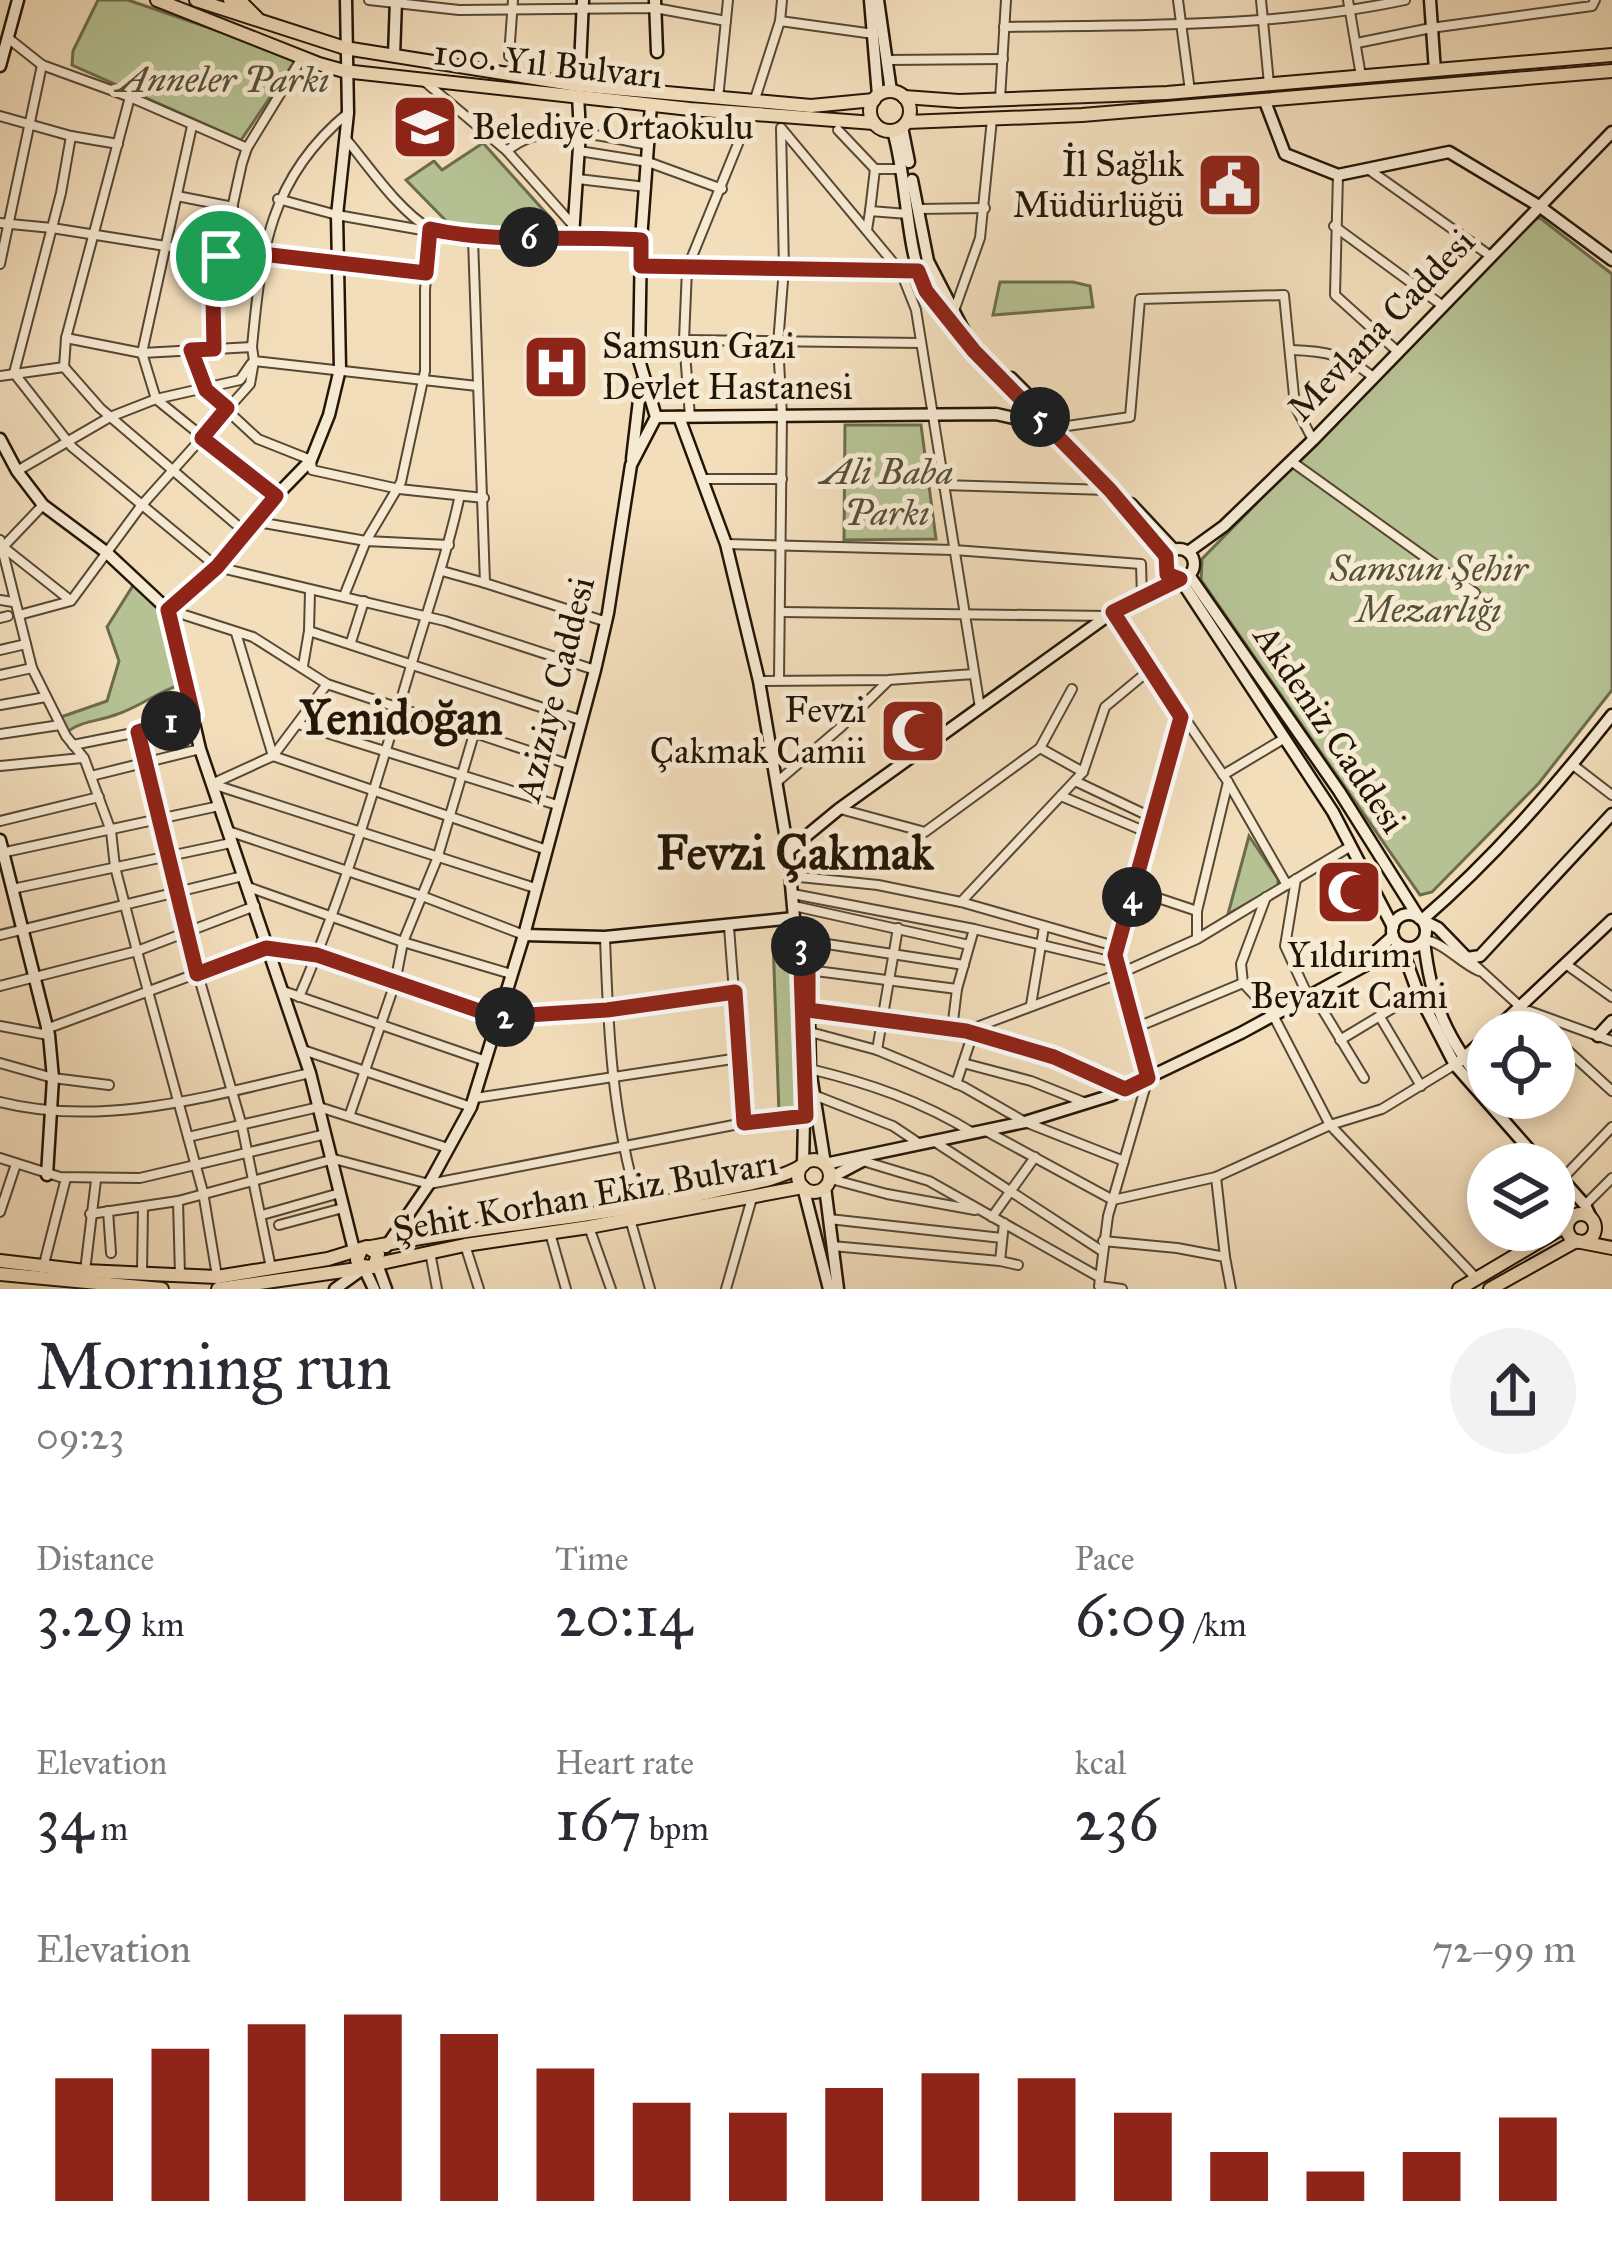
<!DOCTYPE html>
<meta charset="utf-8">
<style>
:root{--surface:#fff;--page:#f2f2f3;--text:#2b2b33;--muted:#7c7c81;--accent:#8f2418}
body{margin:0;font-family:"IM FELL Great Primer",serif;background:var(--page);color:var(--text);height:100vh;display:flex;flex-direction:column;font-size:45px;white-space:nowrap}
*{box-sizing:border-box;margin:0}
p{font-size:39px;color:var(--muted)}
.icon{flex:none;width:66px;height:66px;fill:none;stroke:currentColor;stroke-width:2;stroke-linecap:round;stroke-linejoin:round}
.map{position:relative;height:1289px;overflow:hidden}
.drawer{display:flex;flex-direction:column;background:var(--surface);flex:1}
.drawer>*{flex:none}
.tools{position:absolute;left:1467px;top:1011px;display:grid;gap:24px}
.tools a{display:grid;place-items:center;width:108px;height:108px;border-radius:50%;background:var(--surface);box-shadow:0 6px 18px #0003;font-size:60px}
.pin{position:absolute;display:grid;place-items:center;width:102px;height:102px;color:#fff;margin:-51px;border:6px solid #fff;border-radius:50%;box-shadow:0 3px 12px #0007}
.km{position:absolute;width:60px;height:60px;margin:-30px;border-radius:50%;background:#222;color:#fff;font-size:33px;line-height:60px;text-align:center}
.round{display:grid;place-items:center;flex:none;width:126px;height:126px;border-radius:63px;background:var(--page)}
.headline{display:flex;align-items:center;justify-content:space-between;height:204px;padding:0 36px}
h1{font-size:66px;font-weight:600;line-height:90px}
.metrics{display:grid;grid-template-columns:repeat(3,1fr);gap:18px;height:204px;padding:12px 36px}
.metrics div{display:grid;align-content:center}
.metrics b{font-size:60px;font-weight:600}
.metrics small{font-size:33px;font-weight:400}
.metrics p{font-size:33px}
.chart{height:336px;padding:24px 36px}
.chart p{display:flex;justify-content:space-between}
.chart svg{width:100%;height:216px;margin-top:12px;stroke:var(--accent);stroke-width:6}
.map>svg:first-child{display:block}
.green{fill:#b6c294;stroke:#6c6c4d;stroke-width:3}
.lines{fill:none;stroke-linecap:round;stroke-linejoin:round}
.street-casing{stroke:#574734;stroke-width:12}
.secondary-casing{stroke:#231506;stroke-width:15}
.primary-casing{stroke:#231506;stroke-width:16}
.street{stroke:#f7ead3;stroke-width:8}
.secondary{stroke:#f7ead3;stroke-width:10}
.primary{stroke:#f3debc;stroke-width:12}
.route-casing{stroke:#fff;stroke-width:24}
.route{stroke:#8f2418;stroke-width:15}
.labels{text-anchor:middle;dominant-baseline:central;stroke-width:10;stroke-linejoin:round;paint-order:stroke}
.street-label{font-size:36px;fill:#231506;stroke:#f7ead3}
.park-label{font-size:36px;font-style:italic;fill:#565238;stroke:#f7ead3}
.poi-label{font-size:36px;fill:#231506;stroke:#f7ead3;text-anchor:start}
.district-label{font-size:48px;font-weight:bold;fill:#231506;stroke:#f7ead3}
</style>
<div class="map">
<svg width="1612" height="1289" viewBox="0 0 1612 1289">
<rect width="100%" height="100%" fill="#f3debc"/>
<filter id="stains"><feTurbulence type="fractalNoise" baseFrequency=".00167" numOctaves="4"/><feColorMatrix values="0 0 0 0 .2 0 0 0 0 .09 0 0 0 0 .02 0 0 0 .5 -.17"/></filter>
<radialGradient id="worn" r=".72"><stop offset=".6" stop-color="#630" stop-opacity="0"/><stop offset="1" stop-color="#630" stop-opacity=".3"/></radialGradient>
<g class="green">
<polygon points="98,0 128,0 297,58 241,140 72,65 73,51"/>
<polygon points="483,143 554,222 551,233 471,235 453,228 406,180 434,161 442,170"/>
<polygon points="1540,218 1612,274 1612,690 1539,783 1432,892 1420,895 1201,580 1202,559 1535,219"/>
<polygon points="1000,282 1073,282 1090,286 1093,307 993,315"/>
<polygon points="845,425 921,425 936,539 844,540"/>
<path d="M134 584 159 609 180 685C157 692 138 708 115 715 99 721 81 721 67 732L61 717 107 701 119 661 107 627Z"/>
<polygon points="1249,836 1278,879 1278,886 1228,914"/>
<polygon points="781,938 791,957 800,1113 779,1114 773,939"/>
</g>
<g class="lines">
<defs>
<g id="street">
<polyline points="369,0 459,10 655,8 726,21"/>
<polyline points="1178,0 1190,91"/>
<polyline points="1261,0 1269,84"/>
<polyline points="1348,0 1361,76"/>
<polyline points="780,21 874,34"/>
<path d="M1004 27C1138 25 1273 28 1405 0"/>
<polyline points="8,38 42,65 130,97 247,148"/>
<polyline points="1357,43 1431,28 1592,6 1595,0"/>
<polyline points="509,56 513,0"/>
<polyline points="887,60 1003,59"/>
<polyline points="424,81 507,151 572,224"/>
<polyline points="718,99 728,0"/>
<polyline points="1000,99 1006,0"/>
<polyline points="754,102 780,21 782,0"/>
<polyline points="0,116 71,136 118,144"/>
<polyline points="192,126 142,353 156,399 276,496"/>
<polyline points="782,129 901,272 918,271"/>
<polyline points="838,130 875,169 902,169"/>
<path d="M507 151C545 118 603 137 649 145"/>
<polyline points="579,151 648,162 722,189"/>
<polyline points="1368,169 1489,255"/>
<polyline points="1338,175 1335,295 1397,351"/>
<polyline points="578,179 646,187"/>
<polyline points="177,196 233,207"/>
<polyline points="278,199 337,215 473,239 573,236 641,240"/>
<polyline points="918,209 985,208"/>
<polyline points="870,211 875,169"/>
<polyline points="0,223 52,228 260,261"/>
<polyline points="1334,226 1443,306"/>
<polyline points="867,230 870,211 908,214"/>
<polyline points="473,239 485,583 607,622"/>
<polyline points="262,254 426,273"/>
<polyline points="0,264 42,65"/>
<polyline points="641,266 901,272 916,310 980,708"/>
<polyline points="954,311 980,238 992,119"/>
<polyline points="66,338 142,353 252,347 254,361 477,386"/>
<polyline points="684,340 921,343"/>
<path d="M252 347C261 251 269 178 348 113"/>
<polyline points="214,349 213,295 242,163 247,148 302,58"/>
<polyline points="191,350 205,390 258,439 311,460 312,470 399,489 484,498"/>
<path d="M1292 350C1326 351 1345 355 1372 376"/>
<polyline points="64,367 66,338 130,97"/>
<polyline points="64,367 100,408 245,532"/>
<polyline points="14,373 72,447 217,567 445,621 595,670"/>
<polyline points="14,373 61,193 71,136"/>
<polyline points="0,376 64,367"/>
<polyline points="690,417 684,340 687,269 744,129"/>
<polyline points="1060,427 1130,417 1140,299 1284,295 1295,406 1313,440"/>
<polyline points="1291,461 1475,593"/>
<polyline points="17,471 110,417 156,399 240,380 251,364"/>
<polyline points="704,479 782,479"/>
<polyline points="942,485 1108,490"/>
<polyline points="43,505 3,547 70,600"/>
<polyline points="258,522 366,541 449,545"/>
<polyline points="0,540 32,668 66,736 84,758 111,831 115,867 137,951 203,1192 217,1276"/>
<polyline points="726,544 954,550 1141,564 1142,597"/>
<polyline points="442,571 485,583"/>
<polyline points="310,591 309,631 580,720"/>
<path d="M344 596 366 541 401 482 425 371V290L430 229C398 210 371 169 346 139"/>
<polyline points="0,600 13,602"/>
<polyline points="169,610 253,637 327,684 568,764"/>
<polyline points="781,612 1108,616"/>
<polyline points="1113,612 1228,782 1287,885"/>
<polyline points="19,615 71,601 141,506 250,384 254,361"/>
<polyline points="0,618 8,616"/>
<polyline points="236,633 273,756 547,850"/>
<polyline points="351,642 364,601"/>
<polyline points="0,650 26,644"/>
<polyline points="303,666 309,631"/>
<polyline points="0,675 32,668"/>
<polyline points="779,679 782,415 778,344 784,268 781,128"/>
<polyline points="759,681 888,680 974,674"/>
<polyline points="0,705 46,697"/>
<polyline points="298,724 557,805"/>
<polyline points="138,732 186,933 242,1126 271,1268"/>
<polyline points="0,734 60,725"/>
<polyline points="73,745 138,732 192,714"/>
<polyline points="1040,748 1083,772"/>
<polyline points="1573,765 1612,795"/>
<polyline points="0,766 82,758"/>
<polyline points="1223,775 1285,738"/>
<polyline points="91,776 200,749"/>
<polyline points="1075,781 1155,819"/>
<polyline points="777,782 841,727 887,682"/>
<polyline points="214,783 273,756 327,684"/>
<polyline points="212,784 535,888"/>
<polyline points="1061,796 1151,834"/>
<polyline points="840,809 925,832 1040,748 1072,689"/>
<polyline points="0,821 99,797"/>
<polyline points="228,831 422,896 524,935"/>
<polyline points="1,853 219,806"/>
<polyline points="790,876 878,885 961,902 1118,947"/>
<polyline points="1296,879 1285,946 1308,996"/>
<polyline points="248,887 403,942 511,974"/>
<polyline points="12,889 231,843"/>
<polyline points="1134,890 1197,911"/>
<polyline points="793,894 974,929 1118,963"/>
<polyline points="1266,897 1241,964 1243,983 1273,1015 1330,1125 1477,1279"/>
<polyline points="961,902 1083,772 1105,707 1152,668"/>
<polyline points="794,906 969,945"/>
<polyline points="729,927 744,1123"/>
<polyline points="0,935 243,876"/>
<path d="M605 937C608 1030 612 1117 639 1206"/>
<polyline points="1197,937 1197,911 1228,782"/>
<polyline points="801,940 964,965"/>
<path d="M1424 940C1444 942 1460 963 1479 971"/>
<polyline points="1467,958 1548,1032"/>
<polyline points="1567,965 1612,997"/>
<polyline points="808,970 957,989"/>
<polyline points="0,986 137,951 255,906"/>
<polyline points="283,991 483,1060"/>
<polyline points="1313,994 1364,1078"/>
<path d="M299 997C345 891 378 778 411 666 427 610 447 556 459 499"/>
<polyline points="1031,1005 1044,927"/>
<polyline points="809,1010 966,1031 1054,1057 1124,1088"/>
<polyline points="1529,1011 1612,1041"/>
<polyline points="1380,1017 1421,1086"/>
<polyline points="0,1026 48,1035"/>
<polyline points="1135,1028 1243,983"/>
<polyline points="46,1029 266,948 317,955 497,1017 607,1010 735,991"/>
<polyline points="952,1029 957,989 974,929"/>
<polyline points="966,1031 1121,973 1197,939 1351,846"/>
<polyline points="810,1032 877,1050 913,1065 964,1087 1025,1122 1124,1161"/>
<polyline points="1554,1038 1612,1091"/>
<polyline points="1340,1040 1418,993"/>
<polyline points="303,1050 471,1107"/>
<polyline points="877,1050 898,928"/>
<polyline points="0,1063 53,1078 109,1085"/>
<polyline points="963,1063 1031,1081 1086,1103"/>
<path d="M810 1069C868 1083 922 1101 973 1133"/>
<polyline points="956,1084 973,1033"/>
<polyline points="814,1095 893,1126 920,1144"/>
<polyline points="475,1098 739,1058"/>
<path d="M0 1102C102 1128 210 1096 310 1073"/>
<polyline points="350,1114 395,983 403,942 437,859 474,734"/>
<polyline points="986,1131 1113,1200 1216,1177 1330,1125 1382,1109 1459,1062"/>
<polyline points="188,1137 319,1107 448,1148"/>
<polyline points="935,1142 1102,1251"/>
<polyline points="0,1158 60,1177 140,1178 326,1134"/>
<polyline points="863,1161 929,1181 1099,1277"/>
<polyline points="1216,1177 1225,1257"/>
<polyline points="831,1179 887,1194 975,1210"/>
<polyline points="1562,1179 1612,1127"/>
<polyline points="178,1201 180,1275"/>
<polyline points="1585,1205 1612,1178"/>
<polyline points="108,1211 111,1253"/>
<polyline points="0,1212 16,1164"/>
<polyline points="90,1214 178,1201 334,1159 429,1184 744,1123 804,1116"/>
<polyline points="262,1215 340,1193"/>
<polyline points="992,1217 1035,1157"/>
<polyline points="630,1219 650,1289"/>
<polyline points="829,1219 1002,1238"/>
<polyline points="279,1225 343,1208"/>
<polyline points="589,1227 611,1289"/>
<polyline points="550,1233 566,1289"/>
<polyline points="1103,1241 1177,1248 1225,1257 1231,1289"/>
<polyline points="465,1245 479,1289"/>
<polyline points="832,1246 1000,1261 1004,1223"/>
<polyline points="430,1252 437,1289"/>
<polyline points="1000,1261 1018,1265"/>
<polyline points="43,1268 66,1178"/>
<polyline points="85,1271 96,1180"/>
<polyline points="142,1273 143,1207"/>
<polyline points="726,1289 752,1198"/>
<polyline points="1122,1289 1099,1286 1108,1216 1148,1078 1115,955 1181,717"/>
</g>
<g id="secondary">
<polyline points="655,0 657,52"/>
<polyline points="870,0 878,95"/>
<polyline points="878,0 891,91"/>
<polyline points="1430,0 1435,71"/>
<polyline points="394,56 396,0"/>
<polyline points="0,66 18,0"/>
<polyline points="580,66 583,0"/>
<polyline points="1264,99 1285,154 1338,175 1449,152 1539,206 1612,260"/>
<polyline points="902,127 909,162"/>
<path d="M893 131C907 177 906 248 924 286 949 340 1006 383 1047 425 1089 467 1128 511 1166 556"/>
<polyline points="912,180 928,261 964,331"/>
<polyline points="573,236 580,132 578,96"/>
<polyline points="1011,378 1049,416"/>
<polyline points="656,417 996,414 1045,425"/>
<polyline points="679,417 726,544 759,681 788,851 794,918 808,970 810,1069 825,1164 1025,1122 1112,1095 1241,1033 1401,946 1418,993 1455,1065 1542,1164"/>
<polyline points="0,439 17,471 43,505 106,552 168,610 200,749 310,1073 355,1254"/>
<polyline points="632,459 641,383"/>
<polyline points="1131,504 1174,550"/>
<circle cx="1179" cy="564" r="15"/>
<polyline points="1188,552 1224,526 1313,440 1612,132"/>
<polyline points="1189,575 1339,791 1419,918"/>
<polyline points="168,610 217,567 276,496 311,460 329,415 340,369 337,215 348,113 346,0"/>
<path d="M1612 715C1554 788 1493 859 1422 920L1438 928 1467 958 1480 956 1612 814"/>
<polyline points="0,840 49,1035 53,1078 47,1175"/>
<polyline points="788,851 839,809 1113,612 1180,579 1333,812 1393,927"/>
<circle cx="1409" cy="931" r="17"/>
<polyline points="524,935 605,937 794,918"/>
<path d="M1424 940C1431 1005 1447 1039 1488 1090"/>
<polyline points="799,949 802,1009"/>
<polyline points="1364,962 1393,936"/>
<polyline points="1493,1032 1612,920"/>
<polyline points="1598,1036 1612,1021"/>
<polyline points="1460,1061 1488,1036"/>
<polyline points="803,1165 805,1075"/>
<polyline points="1554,1170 1585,1205 1592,1220"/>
<polyline points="830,1178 864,1160"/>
<polyline points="1556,1181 1563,1193 1567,1225"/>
<polyline points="803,1187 829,1289"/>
<polyline points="825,1187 838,1289"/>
<polyline points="386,1247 429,1184 471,1107 524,935 595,670 608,613 631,465 656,417 639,360 641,240 651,105"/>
<polyline points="377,1264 386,1289"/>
<polyline points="335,1289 364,1268 374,1289"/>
</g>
<g id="primary">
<polyline points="157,0 319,64 344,71 690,109 874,123"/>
<polyline points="196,0 345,48 578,85 811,106 874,100"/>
<polyline points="230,0 242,3 257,18"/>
<circle cx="890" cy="111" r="20"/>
<polyline points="904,97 959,101 1167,93 1612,55"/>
<polyline points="907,122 1082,115 1612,71"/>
<circle cx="814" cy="1176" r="16"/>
<circle cx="1581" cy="1228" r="14"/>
<path d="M371 1247C485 1224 602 1218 715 1191 744 1184 777 1181 803 1165"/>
<polyline points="0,1261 85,1271 217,1277 328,1259 367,1247 378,1254 374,1267 361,1266 357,1260 361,1250"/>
<polyline points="377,1264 465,1245 589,1227 803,1187"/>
<polyline points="0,1274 162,1289"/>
<polyline points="218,1289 364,1268"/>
<polyline points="1459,1289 1567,1225"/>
<polyline points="1490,1289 1576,1241 1612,1248"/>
</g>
</defs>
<use href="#street" class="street-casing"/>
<use href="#secondary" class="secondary-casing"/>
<use href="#primary" class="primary-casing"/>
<use href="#street" class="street"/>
<use href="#secondary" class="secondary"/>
<use href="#primary" class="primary"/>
</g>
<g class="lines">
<defs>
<path id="route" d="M430 229C498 244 570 235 641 240V266L918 271 926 291 974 351 1110 490 1166 556 1167 574 1180 579 1113 612 1181 717 1115 955 1148 1078 1125 1089 1054 1057 966 1031 808 1010V970L800 940 806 1116 744 1123 735 992 607 1010 497 1017 317 955 266 948 197 974 138 732 193 714 168 610 217 567 276 496 202 438 227 408 206 390 191 350 214 349 213 295 221 256 260 261 262 254 426 273Z"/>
</defs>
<use href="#route" class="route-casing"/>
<use href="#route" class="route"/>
</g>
<defs>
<symbol id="school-square" viewBox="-11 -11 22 22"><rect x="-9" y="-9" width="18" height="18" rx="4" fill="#8f2418" stroke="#f7ead3"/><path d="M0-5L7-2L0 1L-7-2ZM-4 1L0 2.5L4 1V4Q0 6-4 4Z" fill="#fff"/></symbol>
<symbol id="civic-square" viewBox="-11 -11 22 22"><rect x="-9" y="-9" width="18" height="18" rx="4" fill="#8f2418" stroke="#f7ead3"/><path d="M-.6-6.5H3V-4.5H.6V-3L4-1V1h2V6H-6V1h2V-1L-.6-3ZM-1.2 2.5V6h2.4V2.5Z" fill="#fff"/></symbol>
<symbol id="hospital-square" viewBox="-11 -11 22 22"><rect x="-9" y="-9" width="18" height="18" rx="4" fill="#8f2418" stroke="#f7ead3"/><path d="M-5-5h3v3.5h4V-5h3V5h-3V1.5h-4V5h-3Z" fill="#fff"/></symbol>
<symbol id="mosque-square" viewBox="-11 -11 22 22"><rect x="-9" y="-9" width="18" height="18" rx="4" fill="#8f2418" stroke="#f7ead3"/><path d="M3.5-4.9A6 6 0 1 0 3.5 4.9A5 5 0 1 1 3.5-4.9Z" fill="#fff"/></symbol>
</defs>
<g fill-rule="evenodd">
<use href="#school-square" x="387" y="89" width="76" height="76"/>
<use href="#civic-square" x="1192" y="147" width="76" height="76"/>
<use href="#hospital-square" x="518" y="329" width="76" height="76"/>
<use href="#mosque-square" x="875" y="693" width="76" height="76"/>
<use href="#mosque-square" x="1311" y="854" width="76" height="76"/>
</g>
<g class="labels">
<g class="street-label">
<text transform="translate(548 64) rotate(6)">100. Yıl Bulvarı</text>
<text transform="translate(1381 325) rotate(-46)">Mevlana Caddesi</text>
<text transform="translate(555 689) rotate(-76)">Aziziye Caddesi</text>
<text transform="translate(1330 729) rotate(56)">Akdeniz Caddesi</text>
<text transform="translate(585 1196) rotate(-10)">Şehit Korhan Ekiz Bulvarı</text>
</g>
<g class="park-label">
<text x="223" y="80">Anneler Parkı</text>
<text x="887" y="472">Ali Baba<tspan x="887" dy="41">Parkı</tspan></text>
<text x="1429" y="569">Samsun Şehir<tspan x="1429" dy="41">Mezarlığı</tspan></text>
</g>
<g class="poi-label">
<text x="472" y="127">Belediye Ortaokulu</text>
<text x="1184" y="164" text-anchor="end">İl Sağlık<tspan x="1184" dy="41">Müdürlüğü</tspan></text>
<text x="602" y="346">Samsun Gazi<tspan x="602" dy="41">Devlet Hastanesi</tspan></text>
<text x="866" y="710" text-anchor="end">Fevzi<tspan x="866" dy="41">Çakmak Camii</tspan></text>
<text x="1349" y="955" text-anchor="middle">Yıldırım<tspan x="1349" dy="41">Beyazıt Cami</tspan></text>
</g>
<g class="district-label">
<text x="401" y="717">Yenidoğan</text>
<text x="795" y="852">Fevzi Çakmak</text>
</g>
</g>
<rect width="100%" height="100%" filter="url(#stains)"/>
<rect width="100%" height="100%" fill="url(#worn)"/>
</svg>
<div class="tools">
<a><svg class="icon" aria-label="locate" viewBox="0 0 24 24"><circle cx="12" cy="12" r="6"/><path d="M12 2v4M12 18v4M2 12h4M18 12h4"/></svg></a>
<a><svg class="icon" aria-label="layers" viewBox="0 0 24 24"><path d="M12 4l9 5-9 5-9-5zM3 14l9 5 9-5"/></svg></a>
</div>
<div class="pin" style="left:221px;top:256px;background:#1e9e55"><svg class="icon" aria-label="arrive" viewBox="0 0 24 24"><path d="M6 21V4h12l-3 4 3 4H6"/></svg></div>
<b class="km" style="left:171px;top:721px">1</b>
<b class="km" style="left:505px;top:1017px">2</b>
<b class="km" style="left:801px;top:946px">3</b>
<b class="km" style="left:1132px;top:897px">4</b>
<b class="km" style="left:1040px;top:417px">5</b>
<b class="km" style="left:529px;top:237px">6</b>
</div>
<section class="drawer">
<div class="headline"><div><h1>Morning run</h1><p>09:23</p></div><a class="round"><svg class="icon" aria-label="share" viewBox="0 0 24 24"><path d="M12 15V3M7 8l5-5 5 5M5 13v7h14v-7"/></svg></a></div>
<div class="metrics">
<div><p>Distance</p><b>3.29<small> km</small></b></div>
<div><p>Time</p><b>20:14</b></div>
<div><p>Pace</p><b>6:09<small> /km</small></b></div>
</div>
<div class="metrics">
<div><p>Elevation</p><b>34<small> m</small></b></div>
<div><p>Heart rate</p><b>167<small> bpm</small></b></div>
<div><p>kcal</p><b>236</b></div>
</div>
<div class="chart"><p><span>Elevation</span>72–99 m</p>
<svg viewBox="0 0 160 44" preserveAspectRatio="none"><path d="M5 44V19M15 44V13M25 44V8M35 44V6M45 44V10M55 44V17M65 44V24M75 44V26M85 44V21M95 44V18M105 44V19M115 44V26M125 44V34M135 44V38M145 44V34M155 44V27"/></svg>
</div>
</section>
